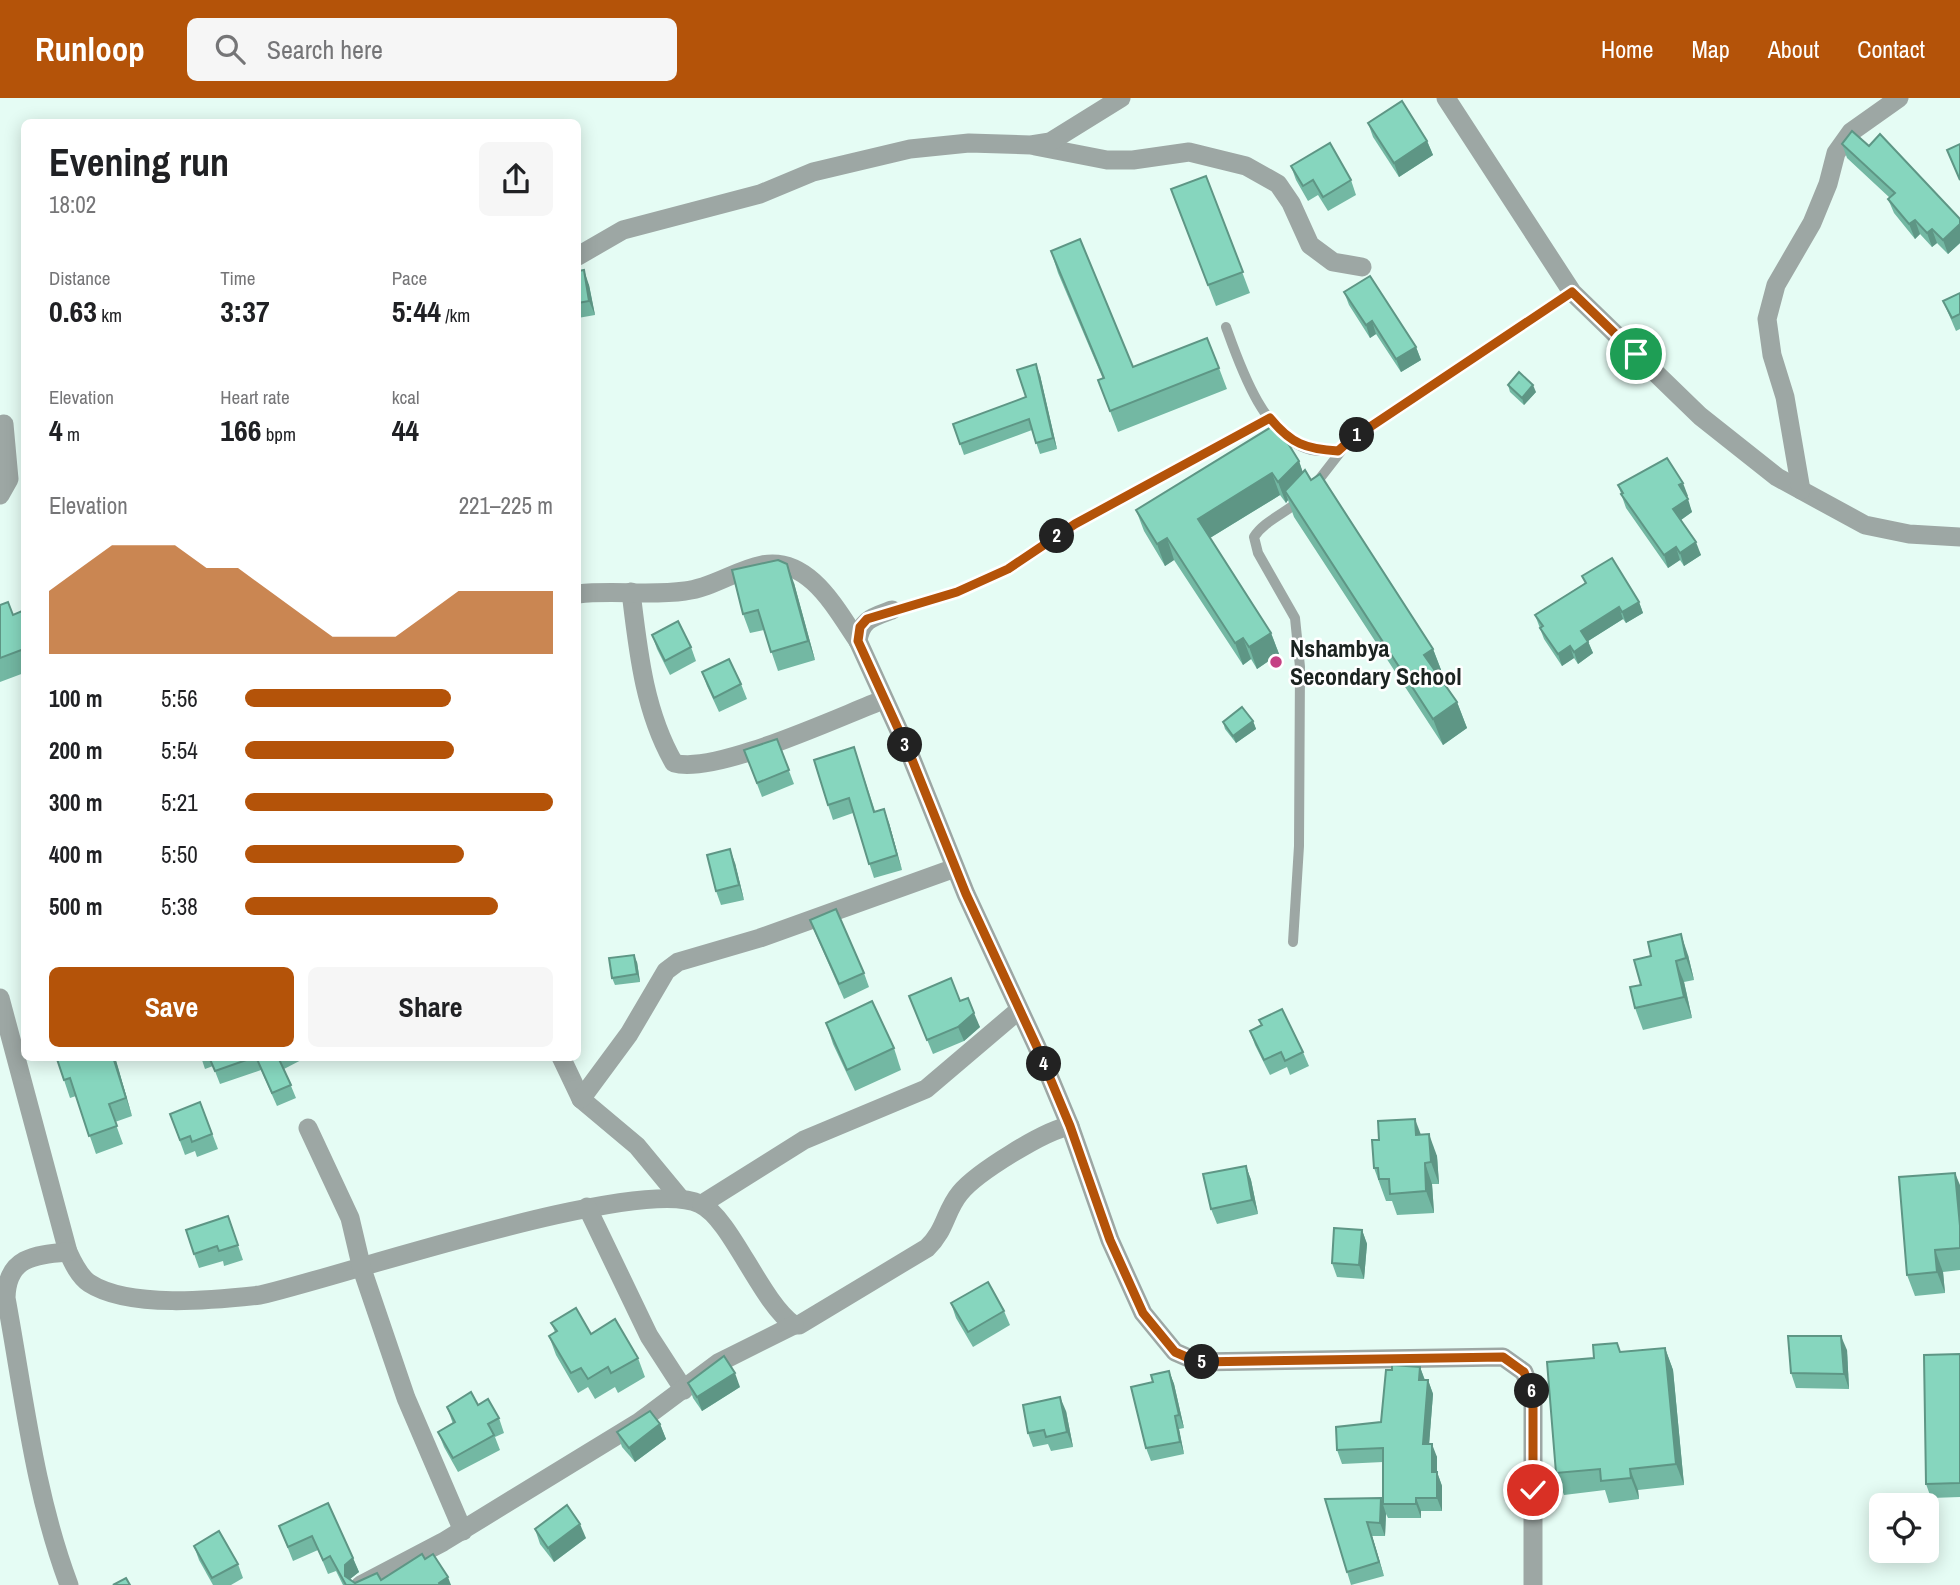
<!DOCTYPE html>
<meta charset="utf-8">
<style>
:root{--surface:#fff;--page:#f6f6f6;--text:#202124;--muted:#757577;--accent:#b45309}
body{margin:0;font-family:"Archivo Narrow",sans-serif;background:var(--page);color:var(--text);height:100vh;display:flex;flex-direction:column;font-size:26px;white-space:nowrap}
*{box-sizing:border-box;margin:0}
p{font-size:23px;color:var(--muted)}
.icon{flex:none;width:38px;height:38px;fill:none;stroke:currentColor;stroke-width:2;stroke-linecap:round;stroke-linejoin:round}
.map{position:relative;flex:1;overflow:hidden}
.panel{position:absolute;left:21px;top:21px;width:560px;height:942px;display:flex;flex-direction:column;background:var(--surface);border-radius:10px;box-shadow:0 4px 18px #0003}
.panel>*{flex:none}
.tools{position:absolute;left:1869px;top:1395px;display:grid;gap:14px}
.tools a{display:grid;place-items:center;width:70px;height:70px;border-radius:10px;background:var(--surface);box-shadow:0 4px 18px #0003;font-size:35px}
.pin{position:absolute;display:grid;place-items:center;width:60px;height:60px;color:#fff;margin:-30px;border:4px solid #fff;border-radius:50%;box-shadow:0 2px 7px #0007}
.km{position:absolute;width:35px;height:35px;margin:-18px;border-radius:50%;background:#222;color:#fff;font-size:19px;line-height:35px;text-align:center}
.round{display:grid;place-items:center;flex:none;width:74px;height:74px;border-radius:10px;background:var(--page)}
.head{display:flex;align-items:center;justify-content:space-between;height:119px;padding:0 28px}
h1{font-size:38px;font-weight:800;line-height:52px}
.figures{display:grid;grid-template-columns:repeat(3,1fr);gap:10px;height:119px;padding:7px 28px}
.figures div{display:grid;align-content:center}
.figures b{font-size:30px;font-weight:800}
.figures small{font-size:19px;font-weight:400}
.figures p{font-size:19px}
.chart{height:196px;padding:14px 28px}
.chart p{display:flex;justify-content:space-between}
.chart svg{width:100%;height:126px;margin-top:7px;fill:var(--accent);opacity:.7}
.cta{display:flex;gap:14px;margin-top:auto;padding:14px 28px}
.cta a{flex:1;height:80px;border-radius:10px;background:var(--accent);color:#fff;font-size:28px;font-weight:800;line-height:80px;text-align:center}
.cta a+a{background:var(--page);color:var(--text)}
ul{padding:0 28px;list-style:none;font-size:23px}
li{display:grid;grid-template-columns:112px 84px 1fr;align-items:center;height:52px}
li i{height:18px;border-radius:9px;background:var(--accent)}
header{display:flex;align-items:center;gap:42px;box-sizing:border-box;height:98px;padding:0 35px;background:var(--accent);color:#fff}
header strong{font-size:33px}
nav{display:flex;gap:38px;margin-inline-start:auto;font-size:24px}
.search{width:490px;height:63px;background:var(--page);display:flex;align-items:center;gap:18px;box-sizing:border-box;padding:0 24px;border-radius:10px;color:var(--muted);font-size:26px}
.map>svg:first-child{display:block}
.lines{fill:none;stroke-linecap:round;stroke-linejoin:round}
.service{stroke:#9da7a4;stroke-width:10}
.minor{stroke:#9da7a4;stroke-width:19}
.wall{fill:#73b8a3}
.shaded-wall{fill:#5e9685}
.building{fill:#86d6be;stroke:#5e9685;stroke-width:2}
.route-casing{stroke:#fff;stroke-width:14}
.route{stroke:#b45309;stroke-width:9}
.poi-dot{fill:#c54184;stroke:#fff;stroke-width:2.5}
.labels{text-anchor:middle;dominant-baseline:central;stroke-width:5;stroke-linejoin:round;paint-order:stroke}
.poi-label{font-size:24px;font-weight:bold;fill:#1b2320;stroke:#fff;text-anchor:start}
</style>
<header>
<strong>Runloop</strong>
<div class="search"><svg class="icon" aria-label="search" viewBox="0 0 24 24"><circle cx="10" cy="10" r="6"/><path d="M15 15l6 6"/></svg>Search here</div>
<nav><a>Home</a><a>Map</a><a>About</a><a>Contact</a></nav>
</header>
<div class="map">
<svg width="1960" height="1487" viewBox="0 0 1960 1487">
<rect width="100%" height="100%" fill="#e5fcf4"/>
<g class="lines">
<g class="service">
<path d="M1226 229C1240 268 1264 340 1311 352 1319 354 1330 353 1338 353"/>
<polyline points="1314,388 1349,343 1572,194"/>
<polyline points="892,512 957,493 1008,472 1075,426 1270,320"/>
<path d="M1293 844 1299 748 1300 569 1295 520 1258 455 1254 439C1264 423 1286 415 1300 402"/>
</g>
<g class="minor">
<polyline points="1446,0 1572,194 1700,318 1777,379 1865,427 1909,436 1960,439"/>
<polyline points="1035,48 1107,62 1133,62 1189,54 1246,68 1278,86 1291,105 1310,147 1333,164 1362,169"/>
<polyline points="578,158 623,132 760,96 813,74 910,51 969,45 1031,47 1050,44 1121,0"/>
<polyline points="1801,392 1785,299 1772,257 1767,221 1776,187 1812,125 1828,86 1836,55 1851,34 1899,0"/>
<polyline points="0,397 9,381 4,326"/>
<path d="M631 494C638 552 644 613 674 665 715 677 838 619 883 602"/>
<path d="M578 496C613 492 650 498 685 493 712 490 736 472 762 467 809 458 836 511 858 543"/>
<path d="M892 512C873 519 861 521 858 543L911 659 966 796 1037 949 1070 1028 1110 1142 1143 1215 1175 1254 1198 1264 1503 1259 1524 1274 1533 1298V1487"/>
<path d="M0 900 68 1154C73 1165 79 1178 89 1185 129 1211 214 1202 260 1197 340 1179 640 1076 700 1106 731 1120 760 1203 794 1227H799L927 1150C946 1132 945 1113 960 1095 976 1075 1045 1032 1070 1028"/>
<polyline points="561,959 581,1001 637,1048 680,1100"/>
<polyline points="581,1001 629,936 666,873 678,864 760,840 955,770"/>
<polyline points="308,1030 350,1120 362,1171 406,1300 463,1433"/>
<polyline points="702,1106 804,1042 926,991 1019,912"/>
<polyline points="587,1109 649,1238 684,1292"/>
<path d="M68 1154C34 1157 7 1159 6 1200 24 1297 34 1394 69 1487"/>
<polyline points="361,1487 443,1444 639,1324 718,1265 794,1227"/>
</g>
</g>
<g class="wall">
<polygon points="1368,25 1427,43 1433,57 1399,79 1373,39"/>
<polygon points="1842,46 1869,48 1960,121 1960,145 1948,156 1937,145 1932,149 1920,136 1915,141 1894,115 1888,101 1890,100 1847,60"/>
<polygon points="1291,68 1351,82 1356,97 1328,113 1318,97 1308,103 1296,82"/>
<polygon points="1206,78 1250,195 1216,208 1171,91"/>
<polygon points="1051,153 1133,269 1219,270 1227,291 1118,334 1098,282 1103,281 1058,175"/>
<polygon points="578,173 589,187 595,217 578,220"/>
<polygon points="1344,194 1416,249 1421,262 1401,274 1376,236 1370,240 1349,207"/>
<polygon points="1960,195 1960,231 1956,233 1943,203"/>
<polygon points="1040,277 1057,351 1040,356 1032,332 964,357 953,326 1026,299"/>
<polygon points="1508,287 1536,294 1524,307 1510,294"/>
<polygon points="1299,363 1303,375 1311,382 1433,551 1443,577 1440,579 1457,604 1467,630 1443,647 1294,419 1288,402 1286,405 1280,397 1210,440 1271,535 1279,556 1257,571 1251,561 1243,567 1174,462 1165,468 1144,433 1136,412"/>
<polygon points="1618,387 1688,398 1686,399 1692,414 1681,422 1701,457 1684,468 1680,462 1668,470 1626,410"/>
<polygon points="1582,478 1639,504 1643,515 1626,525 1623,521 1588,543 1593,555 1578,566 1574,560 1562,568 1544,541 1535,517 1585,485"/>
<polygon points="794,485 815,562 778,573 764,532 750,535 743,516"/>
<polygon points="0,507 13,517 24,519 24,575 0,584"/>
<polygon points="652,537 691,549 696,563 670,577 657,551"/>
<polygon points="702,574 741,586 747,601 719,614 707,588"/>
<polygon points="1253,623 1256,631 1236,645 1225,631 1223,624"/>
<polygon points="777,641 794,686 762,699 744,652"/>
<polygon points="854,649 875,713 889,725 902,772 874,780 853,715 833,722 828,707"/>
<polygon points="735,765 744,802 721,807 716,793"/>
<polygon points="810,822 864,875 869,889 844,901 816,837"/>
<polygon points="1688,857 1694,882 1684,884 1692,920 1643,932 1635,910 1641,887 1634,862"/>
<polygon points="637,864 640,884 615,887 612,880"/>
<polygon points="909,898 960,903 980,929 964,943 933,956"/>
<polygon points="1259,922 1303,954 1309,968 1290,977 1287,969 1270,977 1255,947 1250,933 1261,927"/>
<polygon points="826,925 894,950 901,972 855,993 833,946"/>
<polygon points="62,959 115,959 132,1018 115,1024 123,1046 96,1056 76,998 70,1000 64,982"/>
<polygon points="201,959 307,959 284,971 296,1000 277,1008 261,972 220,986 213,968 205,971"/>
<polygon points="200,1004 218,1051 197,1059 195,1053 185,1057 170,1016"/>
<polygon points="1421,1037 1437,1058 1439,1086 1432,1086 1434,1115 1397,1117 1392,1103 1386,1103 1374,1070"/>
<polygon points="1246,1068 1251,1082 1258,1116 1217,1126 1211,1111"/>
<polygon points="1960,1087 1960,1172 1943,1174 1945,1195 1915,1198 1907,1177"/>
<polygon points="228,1118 243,1162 224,1168 223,1163 199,1170 194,1156"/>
<polygon points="1362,1132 1367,1146 1364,1181 1337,1179 1332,1165"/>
<polygon points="951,1205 1004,1213 1010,1227 973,1249 956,1220"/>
<polygon points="551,1225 591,1236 638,1260 645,1279 618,1295 615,1289 595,1301 588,1289 578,1295 556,1257 549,1238 555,1234"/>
<polygon points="1665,1250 1673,1272 1684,1387 1638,1392 1639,1401 1609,1405 1605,1392 1564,1397 1556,1375 1594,1260 1620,1254"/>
<polygon points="1847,1252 1849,1291 1796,1290 1791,1275"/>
<polygon points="1960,1256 1960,1399 1931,1400 1926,1386"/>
<polygon points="1420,1269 1425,1282 1428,1282 1433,1296 1429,1346 1437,1359 1437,1374 1442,1388 1442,1413 1421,1413 1421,1420 1388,1420 1386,1416 1385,1438 1372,1438 1384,1478 1351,1487 1325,1401 1383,1404 1383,1364 1342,1366 1337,1352 1381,1324 1392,1272"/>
<polygon points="1169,1273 1174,1286 1184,1330 1179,1331 1184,1356 1151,1363 1146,1350 1153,1284"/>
<polygon points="688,1285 740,1289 702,1313 693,1300"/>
<polygon points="478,1307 499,1320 504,1335 495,1339 500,1352 458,1374 444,1349 438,1334 453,1326 447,1309"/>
<polygon points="1066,1313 1073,1349 1051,1353 1048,1346 1033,1349 1028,1335"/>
<polygon points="660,1326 666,1341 635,1364 622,1349 617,1334"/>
<polygon points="328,1405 359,1474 350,1481 355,1485 381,1482 425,1461 451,1487 343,1487 336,1473 328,1476 318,1452 293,1463 279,1428"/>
<polygon points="535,1431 586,1440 554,1464 540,1446"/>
<polygon points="194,1448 238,1466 243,1480 231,1487 213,1487 199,1462"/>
</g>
<g class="shaded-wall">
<polygon points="1427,43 1433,57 1399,79 1394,65"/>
<polygon points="1915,122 1920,136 1915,141 1909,126"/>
<polygon points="1960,126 1960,145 1948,156 1943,142"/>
<polygon points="1932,131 1937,145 1932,149 1927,135"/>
<polygon points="584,172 589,187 595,217 589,203"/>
<polygon points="1372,223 1376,236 1370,240 1366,227"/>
<polygon points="1416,249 1421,262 1401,274 1396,261"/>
<polygon points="1036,266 1040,277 1057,351 1053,340"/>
<polygon points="1533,287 1536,294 1524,307 1522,300"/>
<polygon points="1299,363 1306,384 1285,393 1288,402 1286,405 1278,384"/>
<polygon points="1272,375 1280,397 1205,443 1198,421"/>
<polygon points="1683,385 1688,398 1684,401 1679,387"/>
<polygon points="1688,401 1692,414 1678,424 1673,411"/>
<polygon points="1167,440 1174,462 1165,468 1157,446"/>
<polygon points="1696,444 1701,457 1684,468 1680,455"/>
<polygon points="1676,449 1680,462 1668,470 1664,457"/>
<polygon points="787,466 794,485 815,562 808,543"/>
<polygon points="1639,504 1643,515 1626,525 1622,514"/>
<polygon points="1619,509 1623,521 1585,545 1581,533"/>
<polygon points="1271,535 1279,556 1257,571 1249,549"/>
<polygon points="1243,540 1251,561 1243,567 1235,545"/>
<polygon points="1588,544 1593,555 1578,566 1574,554"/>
<polygon points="1570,548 1574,560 1562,568 1558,556"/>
<polygon points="1433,551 1443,577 1434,583 1424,557"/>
<polygon points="1457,604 1467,630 1443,647 1433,621"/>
<polygon points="1253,623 1256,631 1236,645 1233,638"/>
<polygon points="884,711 889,725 902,772 897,757"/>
<polygon points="730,751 735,765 744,802 739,787"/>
<polygon points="1681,836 1688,857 1694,882 1686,860"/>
<polygon points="634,857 637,864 640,884 637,876"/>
<polygon points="1676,863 1684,884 1692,920 1684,899"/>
<polygon points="974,915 980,929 964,943 958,929"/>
<polygon points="113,959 115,959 132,1018 126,1000"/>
<polygon points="1415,1021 1423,1042 1416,1037"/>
<polygon points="1429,1036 1437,1058 1439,1086 1431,1064"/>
<polygon points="1425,1065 1432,1086 1434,1115 1426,1093"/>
<polygon points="1246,1068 1251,1082 1258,1116 1252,1102"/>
<polygon points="1955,1075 1960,1087 1960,1128"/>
<polygon points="1362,1132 1367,1146 1364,1181 1359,1167"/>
<polygon points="1935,1152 1943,1174 1945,1195 1937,1174"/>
<polygon points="1841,1238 1847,1252 1849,1291 1844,1276"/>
<polygon points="1665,1250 1673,1272 1684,1387 1676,1366"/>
<polygon points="1420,1269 1425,1283 1419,1282"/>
<polygon points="1169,1273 1174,1286 1184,1330 1179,1317"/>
<polygon points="735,1275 740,1289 702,1313 697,1299"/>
<polygon points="1428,1282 1433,1296 1428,1360 1423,1346"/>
<polygon points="1060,1299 1066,1313 1073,1349 1067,1334"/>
<polygon points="1175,1318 1179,1331 1184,1356 1180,1344"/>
<polygon points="660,1326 666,1341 635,1364 629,1350"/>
<polygon points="1432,1346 1437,1359 1437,1376 1437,1374 1442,1388 1442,1413 1437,1400 1432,1374"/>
<polygon points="1630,1371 1638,1392 1639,1401 1631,1380"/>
<polygon points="1381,1400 1386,1416 1385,1438 1380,1425"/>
<polygon points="1416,1400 1421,1413 1421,1420 1416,1406"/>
<polygon points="1367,1424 1372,1438 1384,1478 1379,1464"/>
<polygon points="580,1426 586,1440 554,1464 548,1450"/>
<polygon points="353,1460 359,1474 350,1481 345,1478 345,1467"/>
<polygon points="448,1479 451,1487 440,1487 439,1485"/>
</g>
<g class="building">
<polygon points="1402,3 1427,43 1394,65 1368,25"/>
<polygon points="1852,33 1869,48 1880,36 1960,121 1960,126 1943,142 1932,131 1927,135 1915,122 1909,126 1888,101 1895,95 1842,46"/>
<polygon points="1330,45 1351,82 1323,99 1313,82 1303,88 1291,68"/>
<polygon points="1960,46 1960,82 1947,52"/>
<polygon points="1206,78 1243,174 1208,187 1171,91"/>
<polygon points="1080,141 1133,269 1207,240 1219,270 1110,313 1098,282 1104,280 1051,153"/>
<polygon points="584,172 589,203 578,205 578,173"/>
<polygon points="1370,178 1416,249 1396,261 1372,223 1366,227 1344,194"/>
<polygon points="1960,195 1960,216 1952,220 1943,203"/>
<polygon points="1036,266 1053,340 1036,345 1029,321 960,346 953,326 1026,299 1017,272"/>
<polygon points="1519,274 1533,287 1522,300 1508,287"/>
<polygon points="1276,326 1299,363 1278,384 1272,375 1198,421 1271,535 1249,549 1243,540 1235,545 1167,440 1157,446 1136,412"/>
<polygon points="1667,360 1683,385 1679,387 1688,401 1673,411 1696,444 1680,455 1676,449 1664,457 1621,396 1623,395 1618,387"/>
<polygon points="1305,372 1311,382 1320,376 1433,551 1424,557 1457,604 1433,621 1285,393"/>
<polygon points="1612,460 1639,504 1622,514 1619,509 1581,533 1588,544 1574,554 1570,548 1558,556 1540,530 1543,528 1535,517 1586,485 1582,478"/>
<polygon points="778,462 787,466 808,543 771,554 758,512 743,516 732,472"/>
<polygon points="8,504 13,517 22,513 24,519 24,551 0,560 0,507"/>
<polygon points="678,523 691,549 665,563 652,537"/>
<polygon points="729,561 741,586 714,600 702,574"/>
<polygon points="1242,609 1253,623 1233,638 1223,624"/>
<polygon points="777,641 789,672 757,685 744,652"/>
<polygon points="854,649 874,714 884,711 897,757 869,766 849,700 828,707 814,662"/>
<polygon points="730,751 739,787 716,793 707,757"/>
<polygon points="836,811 864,875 839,886 810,822"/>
<polygon points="1681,836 1686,860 1676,863 1684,899 1635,910 1630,889 1641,887 1634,862 1651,858 1648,844"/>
<polygon points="634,857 637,876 612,880 609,860"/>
<polygon points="951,880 960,903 968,900 974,915 958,929 927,942 909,898"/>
<polygon points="872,903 894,950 847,972 826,925"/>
<polygon points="1282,911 1303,954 1285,963 1281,954 1264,962 1250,933 1262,927 1259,922"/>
<polygon points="62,959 113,959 126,1000 109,1006 117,1028 89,1038 70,980 64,982 57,961"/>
<polygon points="209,959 255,959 215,973"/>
<polygon points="256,959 278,959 291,987 272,995"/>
<polygon points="200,1004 212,1036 192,1044 190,1038 180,1042 170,1016"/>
<polygon points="1415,1021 1416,1037 1429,1036 1431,1064 1425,1065 1426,1093 1390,1096 1389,1081 1379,1081 1378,1070 1374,1070 1372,1042 1379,1042 1378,1023"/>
<polygon points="1246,1068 1252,1102 1211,1111 1203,1076"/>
<polygon points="1955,1075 1960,1128 1960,1150 1935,1152 1937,1174 1907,1177 1899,1079"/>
<polygon points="228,1118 238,1147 219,1153 217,1148 194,1156 186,1132"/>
<polygon points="1334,1130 1362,1132 1359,1167 1332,1165"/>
<polygon points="988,1184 1004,1213 968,1234 951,1205"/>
<polygon points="576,1210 591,1236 615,1221 638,1260 611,1275 608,1269 588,1281 581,1270 571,1275 549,1238 557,1233 551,1225"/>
<polygon points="1788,1238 1841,1238 1844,1276 1791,1275"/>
<polygon points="1617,1245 1620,1254 1665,1250 1676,1366 1630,1371 1631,1380 1601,1383 1600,1371 1556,1375 1547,1264 1594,1260 1593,1247"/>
<polygon points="1960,1256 1960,1385 1926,1386 1924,1257"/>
<polygon points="724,1258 735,1275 697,1299 688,1285"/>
<polygon points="1392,1267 1420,1269 1419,1282 1428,1282 1423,1346 1432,1346 1432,1374 1437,1374 1437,1400 1416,1400 1416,1406 1383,1406 1383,1350 1337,1352 1336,1329 1381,1324 1386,1272 1392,1272"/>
<polygon points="1169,1273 1179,1317 1175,1318 1180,1344 1146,1350 1131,1289 1153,1284 1151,1277"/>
<polygon points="471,1294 478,1307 488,1301 499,1320 488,1326 494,1337 453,1360 438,1334 455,1324 447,1309"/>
<polygon points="1060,1299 1067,1334 1046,1339 1044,1332 1028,1335 1023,1307"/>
<polygon points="650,1313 660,1326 629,1350 617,1334"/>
<polygon points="1381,1400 1380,1425 1367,1424 1379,1464 1347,1474 1325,1401"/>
<polygon points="328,1405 353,1460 345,1467 345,1478 355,1485 377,1475 381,1482 422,1456 425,1461 433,1456 448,1479 439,1485 440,1487 346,1487 330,1458 323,1462 312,1438 288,1449 279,1428"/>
<polygon points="567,1407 580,1426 548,1450 535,1431"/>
<polygon points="219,1433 238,1466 212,1480 194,1448"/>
<polygon points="126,1480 130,1487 113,1487"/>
</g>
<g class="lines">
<defs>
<path id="route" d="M1533 1392V1297L1524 1274 1503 1259 1198 1264 1175 1254 1143 1215 1110 1142 1070 1028 1037 949 966 796 911 659 858 543 860 529 867 521 957 494 1008 471 1075 426 1270 320C1291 346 1306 351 1338 353L1349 343 1572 194 1636 256"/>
</defs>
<use href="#route" class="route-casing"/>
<use href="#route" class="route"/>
</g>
<circle class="poi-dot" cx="1276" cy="564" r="7"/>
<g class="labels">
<g class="poi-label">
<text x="1290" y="550">Nshambya<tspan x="1290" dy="28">Secondary School</tspan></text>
</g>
</g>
</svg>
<div class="tools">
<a><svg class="icon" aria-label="locate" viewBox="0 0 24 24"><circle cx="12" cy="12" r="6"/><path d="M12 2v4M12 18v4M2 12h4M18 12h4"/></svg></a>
</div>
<div class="pin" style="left:1636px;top:256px;background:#1e9e55"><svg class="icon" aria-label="arrive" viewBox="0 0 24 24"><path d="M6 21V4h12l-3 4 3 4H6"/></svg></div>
<div class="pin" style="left:1533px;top:1392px;background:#d93025"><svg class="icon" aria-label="check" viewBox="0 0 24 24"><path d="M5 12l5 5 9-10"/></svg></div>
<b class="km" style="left:1357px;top:337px">1</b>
<b class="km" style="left:1057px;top:438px">2</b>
<b class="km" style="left:905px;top:647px">3</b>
<b class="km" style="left:1044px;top:966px">4</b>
<b class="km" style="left:1202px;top:1264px">5</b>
<b class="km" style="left:1532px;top:1293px">6</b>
<section class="panel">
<div class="head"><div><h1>Evening run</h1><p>18:02</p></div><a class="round"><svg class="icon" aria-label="share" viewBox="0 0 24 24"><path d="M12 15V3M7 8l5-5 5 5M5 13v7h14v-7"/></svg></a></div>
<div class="figures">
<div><p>Distance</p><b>0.63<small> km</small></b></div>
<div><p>Time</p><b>3:37</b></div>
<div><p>Pace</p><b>5:44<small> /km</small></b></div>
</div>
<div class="figures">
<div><p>Elevation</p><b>4<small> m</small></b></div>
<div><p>Heart rate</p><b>166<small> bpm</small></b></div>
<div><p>kcal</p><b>44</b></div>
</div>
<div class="chart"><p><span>Elevation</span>221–225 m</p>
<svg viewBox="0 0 160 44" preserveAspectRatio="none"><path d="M0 44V22L10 14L20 6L30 6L40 6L50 14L60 14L70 22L80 30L90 38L100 38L110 38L120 30L130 22L140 22L150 22L160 22V44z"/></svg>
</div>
<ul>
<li><b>100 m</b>5:56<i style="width:67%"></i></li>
<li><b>200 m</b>5:54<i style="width:68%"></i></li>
<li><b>300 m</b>5:21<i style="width:100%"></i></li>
<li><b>400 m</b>5:50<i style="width:71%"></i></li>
<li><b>500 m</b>5:38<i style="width:82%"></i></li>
</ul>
<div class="cta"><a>Save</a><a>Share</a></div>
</section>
</div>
